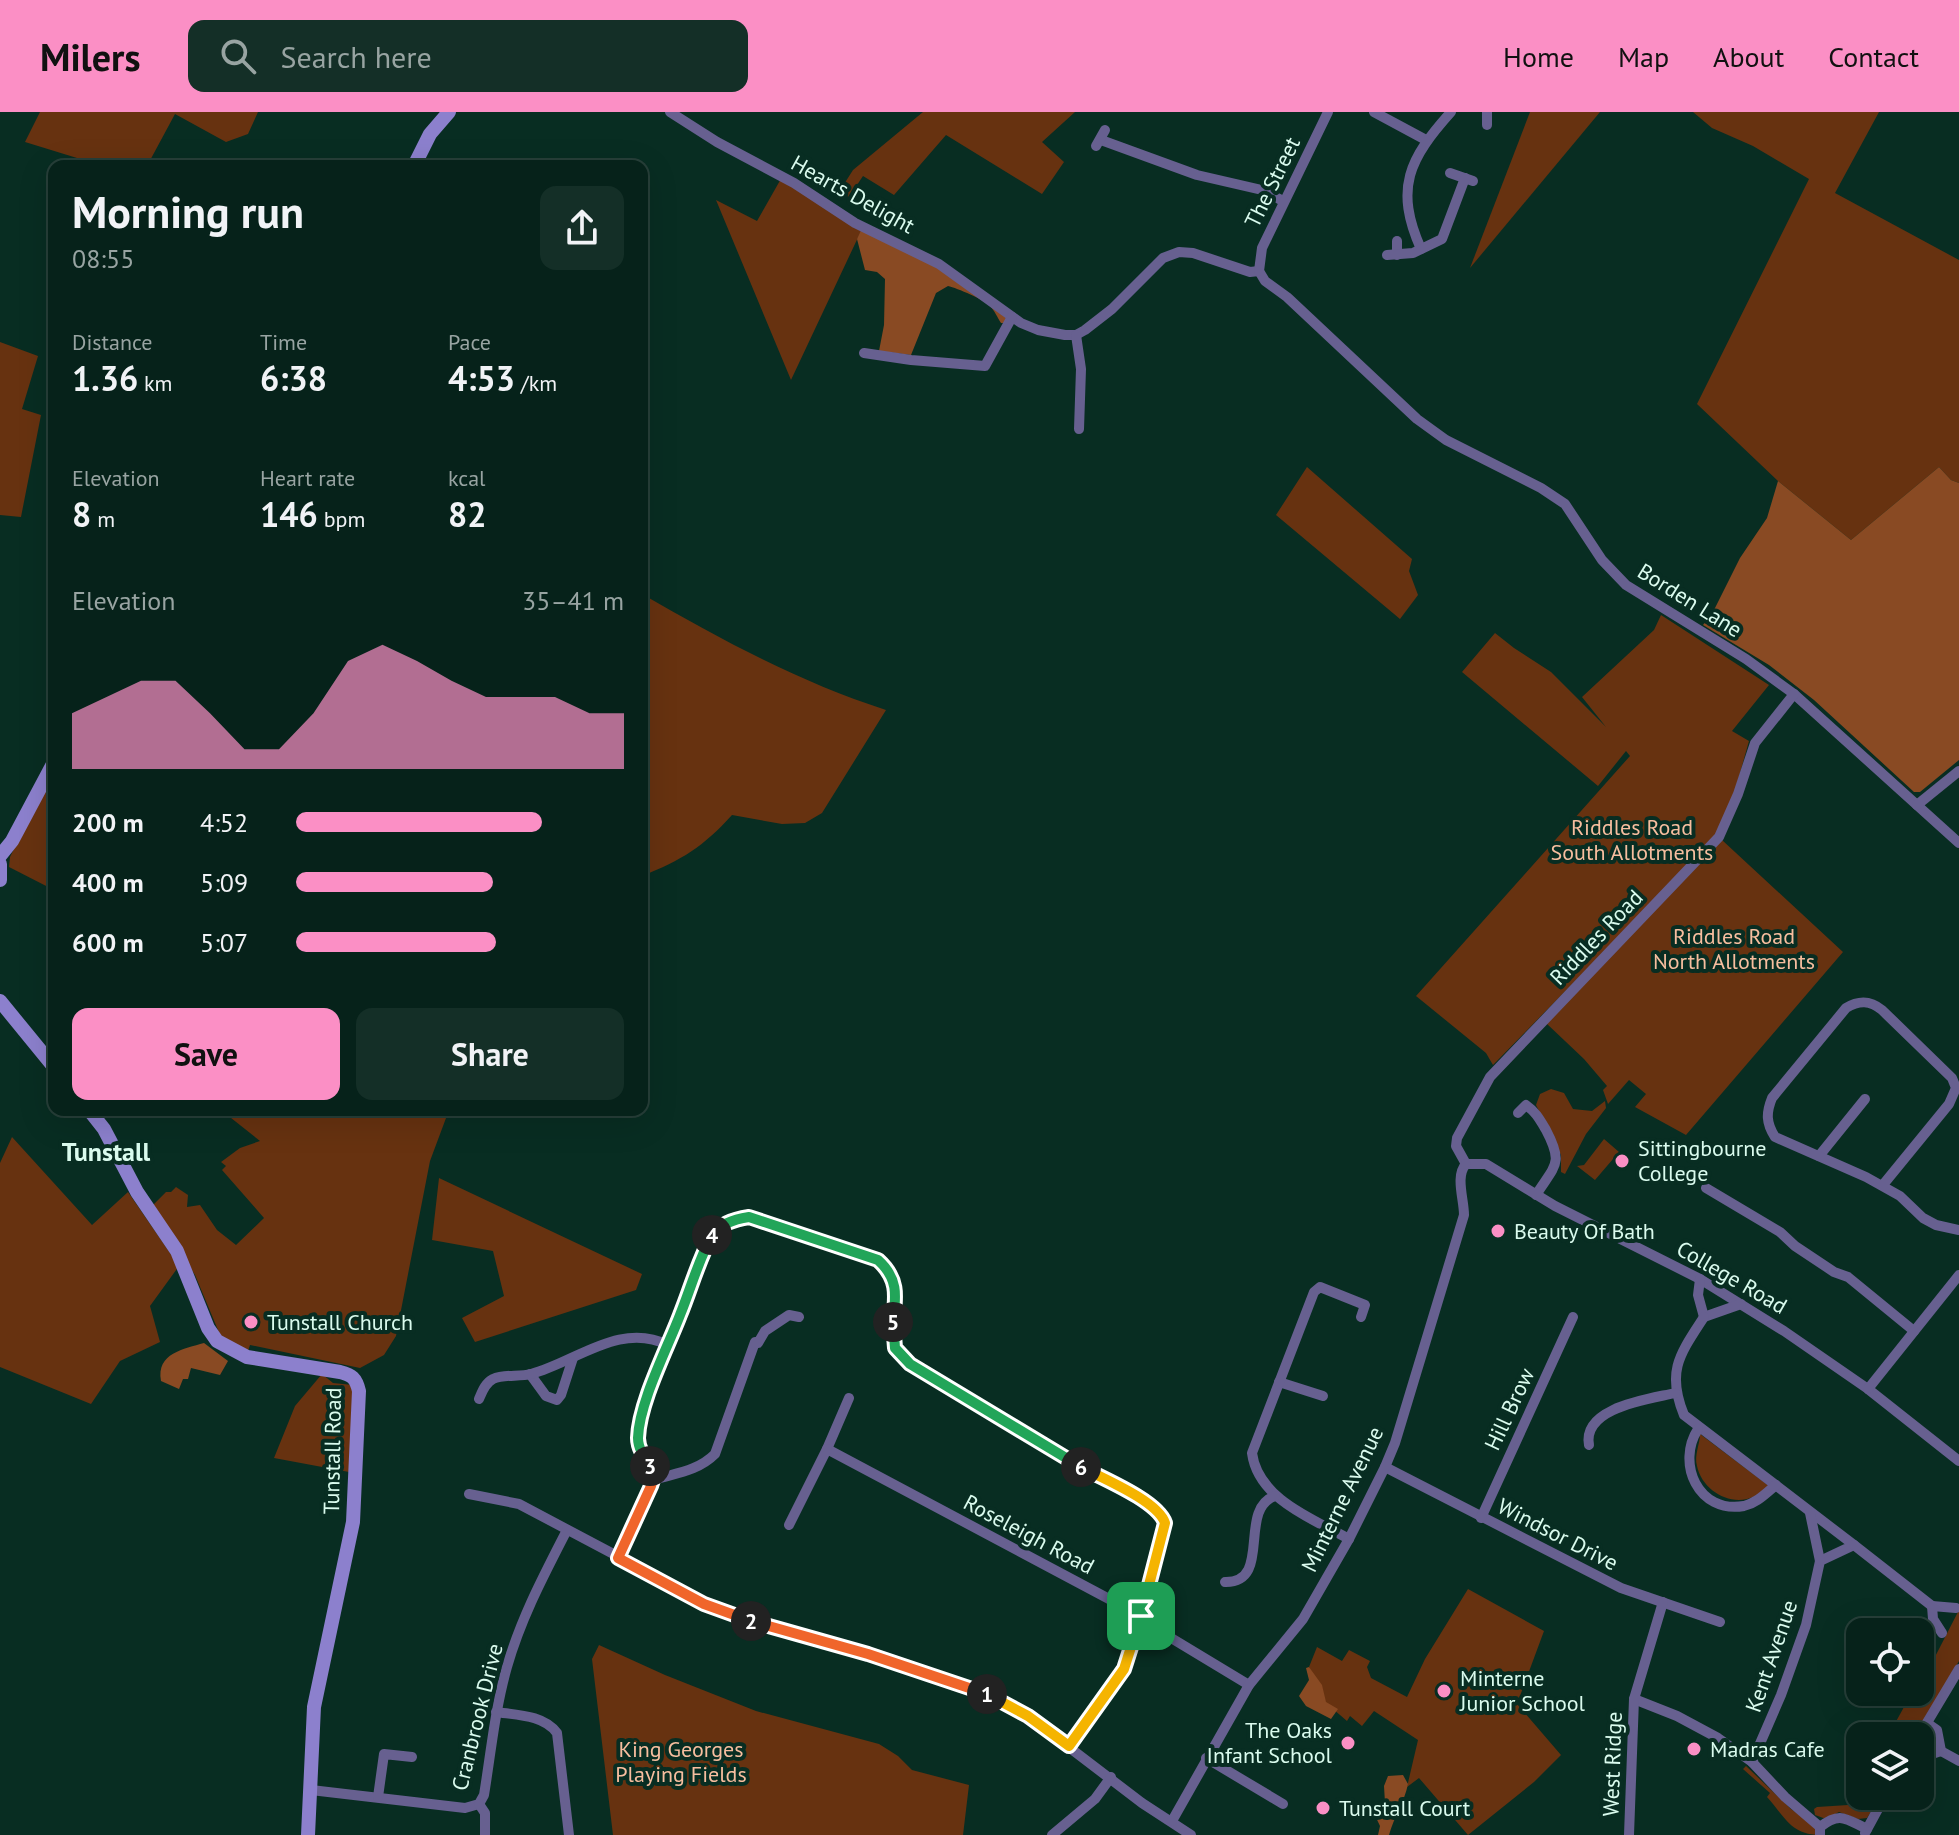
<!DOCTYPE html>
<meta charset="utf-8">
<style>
:root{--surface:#06221a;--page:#142f27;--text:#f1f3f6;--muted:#98a4a2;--line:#273f39;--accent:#fb8fc5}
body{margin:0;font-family:"PT Sans",sans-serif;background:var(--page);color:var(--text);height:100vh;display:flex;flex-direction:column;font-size:30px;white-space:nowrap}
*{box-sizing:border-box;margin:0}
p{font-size:26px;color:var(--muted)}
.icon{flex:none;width:44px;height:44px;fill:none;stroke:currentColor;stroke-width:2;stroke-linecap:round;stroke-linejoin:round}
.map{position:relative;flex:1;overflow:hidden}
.sheet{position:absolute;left:48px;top:48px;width:600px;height:956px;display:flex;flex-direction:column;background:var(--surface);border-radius:16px;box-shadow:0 8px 32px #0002,0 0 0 2px var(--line)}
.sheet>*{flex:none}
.controls{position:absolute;left:1846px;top:1506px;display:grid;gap:16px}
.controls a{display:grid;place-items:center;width:88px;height:88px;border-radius:16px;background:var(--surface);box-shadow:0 8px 32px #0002,0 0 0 2px var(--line);font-size:40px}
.pin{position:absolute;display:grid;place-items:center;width:68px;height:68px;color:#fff;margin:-34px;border-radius:16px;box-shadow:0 4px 12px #0006}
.km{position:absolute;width:40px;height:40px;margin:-20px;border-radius:50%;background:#222;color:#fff;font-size:22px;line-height:40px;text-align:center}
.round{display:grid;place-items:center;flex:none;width:84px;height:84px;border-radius:16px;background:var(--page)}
.head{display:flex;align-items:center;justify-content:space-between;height:136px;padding:0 24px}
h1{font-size:44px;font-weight:700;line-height:60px}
.figures{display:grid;grid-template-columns:repeat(3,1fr);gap:12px;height:136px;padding:8px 24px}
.figures div{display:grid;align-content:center}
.figures b{font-size:34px;font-weight:700}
.figures small{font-size:22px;font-weight:400}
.figures p{font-size:22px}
.chart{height:224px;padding:16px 24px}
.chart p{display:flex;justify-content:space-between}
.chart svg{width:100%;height:144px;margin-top:8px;fill:var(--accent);opacity:.7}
.cta{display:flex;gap:16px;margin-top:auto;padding:16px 24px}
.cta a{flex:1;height:92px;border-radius:16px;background:var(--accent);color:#111;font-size:32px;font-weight:700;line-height:92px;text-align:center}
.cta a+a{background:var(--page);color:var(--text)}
ul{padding:0 24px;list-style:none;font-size:26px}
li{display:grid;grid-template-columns:128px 96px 1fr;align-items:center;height:60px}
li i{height:20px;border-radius:10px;background:var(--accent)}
header{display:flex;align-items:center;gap:48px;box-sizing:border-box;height:112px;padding:0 40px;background:var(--accent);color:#111}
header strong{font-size:38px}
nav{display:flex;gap:44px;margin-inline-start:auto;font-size:28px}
.search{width:560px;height:72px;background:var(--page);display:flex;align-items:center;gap:20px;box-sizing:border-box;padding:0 28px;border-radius:16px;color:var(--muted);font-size:30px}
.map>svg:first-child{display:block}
.green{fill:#673210}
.forest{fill:#894a23}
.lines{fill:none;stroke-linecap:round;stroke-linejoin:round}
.street{stroke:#676090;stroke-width:10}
.secondary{stroke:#8c80cd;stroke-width:14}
.split-1-casing{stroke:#fff;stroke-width:16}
.split-2-casing{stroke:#fff;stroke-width:16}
.split-3-casing{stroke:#fff;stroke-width:16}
.split-4-casing{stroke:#fff;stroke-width:16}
.split-5-casing{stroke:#fff;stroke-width:16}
.split-6-casing{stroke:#fff;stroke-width:16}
.split-7-casing{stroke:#fff;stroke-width:16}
.split-1{stroke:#f5b400;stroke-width:10}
.split-2{stroke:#f0652b;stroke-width:10}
.split-3{stroke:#f0652b;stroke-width:10}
.split-4{stroke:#22a559;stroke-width:10}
.split-5{stroke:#22a559;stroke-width:10}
.split-6{stroke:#22a559;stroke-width:10}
.split-7{stroke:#f5b400;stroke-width:10}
.poi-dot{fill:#fb8fc5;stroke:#082d22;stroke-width:3}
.labels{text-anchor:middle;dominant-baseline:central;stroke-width:8;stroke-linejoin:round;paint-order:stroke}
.street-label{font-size:22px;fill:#dafbee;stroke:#082d22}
.park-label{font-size:22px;fill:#f7be9f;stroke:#082d22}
.poi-label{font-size:22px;fill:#dafbee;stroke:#082d22;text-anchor:start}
.quarter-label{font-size:26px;font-weight:bold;fill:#dafbee;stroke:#082d22}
</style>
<header>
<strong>Milers</strong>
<div class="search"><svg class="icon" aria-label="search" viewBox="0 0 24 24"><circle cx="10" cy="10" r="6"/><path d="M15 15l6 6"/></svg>Search here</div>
<nav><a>Home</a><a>Map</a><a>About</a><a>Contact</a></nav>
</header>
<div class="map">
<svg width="1959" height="1723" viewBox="0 0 1959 1723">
<rect width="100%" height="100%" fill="#082d22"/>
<g class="green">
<polygon points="40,0 258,0 248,22 226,30 175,2 147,54 103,54 25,30"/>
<polygon points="923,0 1075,0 1042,30 1064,50 1042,82 946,23 894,83 863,64 849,85 839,80 853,58"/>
<polygon points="1530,0 1600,0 1470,156"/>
<polygon points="1693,0 1879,0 1835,81 1959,148 1959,371 1951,368 1939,355 1851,428 1778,369 1697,292 1809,67 1753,34 1712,16"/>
<polygon points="782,65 862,117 791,268 716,88 757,109"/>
<polygon points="0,230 38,244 22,297 41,303 21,405 0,403"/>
<polygon points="1307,355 1412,447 1409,459 1418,483 1400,507 1276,403"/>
<path d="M642 482C720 527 799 570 886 598L822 701 805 711 782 712 732 703C703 735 682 748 642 764Z"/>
<polygon points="1661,503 1769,573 1732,619 1749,629 1733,686 1716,725 1493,953 1486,941 1416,884 1630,644 1626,639 1598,674 1462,560 1495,521 1514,536 1551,560 1606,615 1582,585 1654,518"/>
<polygon points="54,655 54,778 9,755 10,745"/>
<polygon points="1722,728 1843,840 1686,1023 1635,995 1646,982 1629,968 1608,992 1603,978 1607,974 1584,947 1546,911"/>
<polygon points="1551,977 1564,981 1573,997 1592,999 1605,989 1606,996 1586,1022 1565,1062 1561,1060 1561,1043 1536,993 1540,982"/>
<polygon points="221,998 449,998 430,1049 396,1224 384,1243 360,1256 250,1233 248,1239 223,1230 195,1163 152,1094 166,1080 171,1080 176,1075 188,1083 187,1095 200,1093 217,1118 236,1133 264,1106 222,1058 226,1054 221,1050 240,1036 260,1029"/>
<polygon points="12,1025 92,1113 128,1080 179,1154 150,1194 160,1230 120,1249 91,1292 0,1255 0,1051"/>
<polygon points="1604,1027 1619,1040 1595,1068 1577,1054 1584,1053"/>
<polygon points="439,1066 642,1162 636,1178 475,1230 462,1206 504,1184 493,1139 432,1128"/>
<polygon points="322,1262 333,1271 353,1273 349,1360 274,1346 295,1294"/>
<path d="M1700 1322 1769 1374C1764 1378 1759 1383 1753 1385 1730 1395 1702 1378 1697 1354 1694 1343 1700 1332 1700 1322Z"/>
<polygon points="1468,1477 1544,1519 1517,1592 1561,1643 1534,1670 1468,1723 1419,1666 1407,1675 1418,1628 1374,1599 1362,1614 1350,1604 1347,1609 1326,1591 1309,1555 1317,1535 1342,1549 1349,1538 1370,1549 1367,1555 1371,1566 1407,1585 1425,1547"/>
<polygon points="1959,1498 1959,1549 1916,1624 1888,1624 1904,1595 1909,1594 1916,1580 1920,1580 1920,1574"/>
<polygon points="599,1533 665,1563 756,1599 879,1632 898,1644 912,1658 969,1673 963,1723 613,1723 592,1547"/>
<path d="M1746 1654 1791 1697 1815 1714 1819 1723C1790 1723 1783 1702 1767 1685L1770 1681 1743 1657Z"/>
<polygon points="1860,1682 1860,1684 1881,1684 1867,1706 1858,1707 1839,1700 1826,1707 1815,1703 1814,1697 1817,1695 1848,1693"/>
</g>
<g class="forest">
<path d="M862 116 921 142 1012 205 1005 211H1001C997 205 995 199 990 194 985 188 957 176 948 174L936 181 911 243 879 239 884 213 885 167 877 160 865 158 857 127Z"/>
<polygon points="1939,355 1951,368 1959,371 1959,648 1920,680 1914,680 1814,588 1769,553 1703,513 1715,496 1740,446 1767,406 1778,369 1851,428"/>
<path d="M204 1231 228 1249 220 1263 191 1256 188 1267H183L179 1277 161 1269C156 1241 184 1237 204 1231Z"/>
<polygon points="1309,1555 1322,1573 1326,1590 1338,1597 1331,1607 1306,1594 1299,1584 1309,1568 1306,1556"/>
<path d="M1403 1663 1408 1672C1404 1691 1394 1705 1389 1723H1378L1380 1714 1370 1693 1385 1691 1384 1674 1388 1664Z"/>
</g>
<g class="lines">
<g class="street">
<polyline points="670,0 717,30 794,71 855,111 939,152 1021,211 1038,218 1065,223 1076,223 1085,218 1112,197 1163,146 1179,140 1193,141 1250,160 1259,159"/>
<polyline points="1374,0 1426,28"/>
<polyline points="1487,13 1487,0"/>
<polyline points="1101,28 1197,63 1262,78 1283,89"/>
<polyline points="1096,34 1105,18"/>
<polyline points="1450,61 1473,69"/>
<polyline points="1397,129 1397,143"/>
<path d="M1421 137C1394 76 1409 47 1451 0"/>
<polyline points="1387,143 1413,141 1442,127 1465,66"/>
<polyline points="1259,159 1265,169 1287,185 1417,307 1446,328 1541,376 1565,392 1602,448 1626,473 1746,547 1794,582 1959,731"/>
<polyline points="1259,159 1262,136 1328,0"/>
<polyline points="1076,223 1081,257 1079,317"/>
<polyline points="864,241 911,248 985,254 1012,205"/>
<polyline points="1917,693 1959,659"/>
<path d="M1518 1001 1526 993C1536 1000 1540 1008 1546 1018 1564 1052 1555 1053 1536 1083"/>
<polyline points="1819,1044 1865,987"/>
<polyline points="1466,1052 1456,1034 1457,1026 1490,965 1719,725 1738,682 1755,631 1794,582"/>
<polyline points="1466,1052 1486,1052 1555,1094 1700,1167 1784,1219 1868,1277 1959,1349"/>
<path d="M1882 1074 1949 992 1956 976 1952 966 1882 898C1870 888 1859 888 1846 896L1772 986C1766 1001 1766 1011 1775 1025L1866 1065 1900 1084 1923 1106 1936 1113 1959 1118"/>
<polyline points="1706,1076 1780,1120 1795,1134 1834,1160 1848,1165 1914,1219"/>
<polyline points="1700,1167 1698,1183 1704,1205 1741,1192"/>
<path d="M1704 1205C1680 1242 1666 1259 1684 1303L1854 1433 1820 1449 1806 1513 1781 1583 1752 1650"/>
<polyline points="530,1262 546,1284 557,1288 561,1283 573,1246"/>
<polyline points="1279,1270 1323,1284"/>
<polyline points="1868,1277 1959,1163"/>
<polyline points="849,1286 827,1337 1141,1504 1148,1512 1249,1573"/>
<path d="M479 1287C482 1280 485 1271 493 1267 504 1262 519 1265 531 1262 576 1250 620 1209 668 1233"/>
<path d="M1698 1317C1676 1351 1698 1402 1744 1394 1757 1391 1766 1381 1776 1373"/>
<path d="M1589 1333C1582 1295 1650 1287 1675 1281"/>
<polyline points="1385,1355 1621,1476 1720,1510"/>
<path d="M653 1368 638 1328 644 1296 682 1199 692 1164 717 1116 749 1105 878 1148C918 1185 871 1215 910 1252L1051 1338 1139 1386 1159 1400 1165 1411 1129 1547 1069 1634"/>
<polyline points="469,1382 519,1392 723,1500 868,1542 986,1581 1028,1604 1142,1691 1191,1723"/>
<polyline points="1810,1401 1820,1449"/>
<polyline points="1481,1406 1573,1205"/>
<polyline points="789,1413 827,1337"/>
<path d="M1349 1427C1313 1407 1258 1387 1252 1341L1314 1180 1320 1175 1365 1193 1361 1205"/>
<polyline points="1854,1433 1932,1494"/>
<path d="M618 1446 653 1368C676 1361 698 1359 715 1342L755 1230 758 1231 765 1219 789 1203 799 1205"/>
<path d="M1225 1470C1273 1471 1237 1397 1275 1384"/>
<polyline points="1942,1521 1933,1507 1932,1494 1956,1496"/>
<polyline points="1634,1587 1677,1604 1718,1626 1752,1650 1785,1685 1820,1715"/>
<path d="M496 1600C517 1603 544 1603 557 1621L569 1723"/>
<polyline points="1919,1624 1959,1557"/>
<polyline points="1941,1639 1959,1649"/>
<polyline points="1206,1646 1283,1692"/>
<polyline points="1920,1646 1941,1639 1937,1618 1927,1611"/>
<path d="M311 1678 465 1696 479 1692 484 1683C491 1640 495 1597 507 1555 521 1506 544 1463 567 1418"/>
<polyline points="378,1685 384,1642 412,1645"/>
<polyline points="479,1692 485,1701 485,1723"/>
<path d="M1172 1709 1249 1573 1303 1507 1349 1427 1385 1355 1395 1331 1464 1103C1464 1087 1455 1064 1466 1052"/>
<polyline points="1865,1721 1885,1684"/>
<polyline points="1052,1723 1095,1687 1111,1665"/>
<polyline points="1629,1723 1634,1587 1663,1490"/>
<path d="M1820 1723V1715C1840 1699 1846 1707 1867 1717"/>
</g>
<g class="secondary">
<polyline points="414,54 430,22 449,0"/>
<polyline points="0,744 12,729 54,650"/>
<polyline points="0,752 0,768"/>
<polyline points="0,889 54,955"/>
<path d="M89 998 104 1017 137 1080 177 1139 208 1216 217 1229 247 1245 340 1260C352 1263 356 1266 359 1279L353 1410 314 1595 308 1723"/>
</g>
</g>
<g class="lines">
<defs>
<polyline id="split-1" points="987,1582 1028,1604 1069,1634 1124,1557 1141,1504"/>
<polyline id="split-2" points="751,1509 868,1542 987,1582"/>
<polyline id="split-3" points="650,1354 653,1368 651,1374 618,1446 704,1492 751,1509"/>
<path id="split-4" d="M650 1354C644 1345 638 1336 638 1326 639 1291 667 1237 680 1203 691 1176 698 1149 712 1123"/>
<path id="split-5" d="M712 1123C721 1111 735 1107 749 1105L878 1148C899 1167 896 1184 893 1210"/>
<polyline id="split-6" points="893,1210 895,1236 910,1252 1081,1355"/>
<path id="split-7" d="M1081 1355C1102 1366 1158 1389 1165 1411L1141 1504"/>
</defs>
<use href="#split-1" class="split-1-casing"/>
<use href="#split-2" class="split-2-casing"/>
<use href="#split-3" class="split-3-casing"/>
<use href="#split-4" class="split-4-casing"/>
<use href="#split-5" class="split-5-casing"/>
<use href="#split-6" class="split-6-casing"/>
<use href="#split-7" class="split-7-casing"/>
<use href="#split-1" class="split-1"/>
<use href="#split-2" class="split-2"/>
<use href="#split-3" class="split-3"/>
<use href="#split-4" class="split-4"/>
<use href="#split-5" class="split-5"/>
<use href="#split-6" class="split-6"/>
<use href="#split-7" class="split-7"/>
</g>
<g class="poi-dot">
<circle cx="1622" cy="1049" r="8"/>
<circle cx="1498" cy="1119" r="8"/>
<circle cx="251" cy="1210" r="8"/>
<circle cx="1444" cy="1579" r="8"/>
<circle cx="1348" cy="1631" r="8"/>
<circle cx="1694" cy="1637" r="8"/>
<circle cx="1323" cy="1696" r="8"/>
</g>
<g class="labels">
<g class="street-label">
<text transform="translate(1272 70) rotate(-64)">The Street</text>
<text transform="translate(853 82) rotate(29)">Hearts Delight</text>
<text transform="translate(1690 488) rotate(32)">Borden Lane</text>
<text transform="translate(1596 825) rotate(-46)">Riddles Road</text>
<text transform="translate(1732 1165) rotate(30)">College Road</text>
<text transform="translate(1509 1297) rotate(-65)">Hill Brow</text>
<text transform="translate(332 1339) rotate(-89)">Tunstall Road</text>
<text transform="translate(1342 1387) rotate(-64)">Minterne Avenue</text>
<text transform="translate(1029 1422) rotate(28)">Roseleigh Road</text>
<text transform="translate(1558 1422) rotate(27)">Windsor Drive</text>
<text transform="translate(1771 1544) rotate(-71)">Kent Avenue</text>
<text transform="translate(477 1605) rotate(-76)">Cranbrook Drive</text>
<text transform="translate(1612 1652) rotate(-88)">West Ridge</text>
</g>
<g class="park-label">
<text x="1632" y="715">Riddles Road<tspan x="1632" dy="25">South Allotments</tspan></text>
<text x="1734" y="824">Riddles Road<tspan x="1734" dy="25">North Allotments</tspan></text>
<text x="681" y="1637">King Georges<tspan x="681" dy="25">Playing Fields</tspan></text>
</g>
<g class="poi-label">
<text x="1638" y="1036">Sittingbourne<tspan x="1638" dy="25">College</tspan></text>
<text x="1514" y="1119">Beauty Of Bath</text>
<text x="267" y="1210">Tunstall Church</text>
<text x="1460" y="1566">Minterne<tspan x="1460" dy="25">Junior School</tspan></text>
<text x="1332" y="1618" text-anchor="end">The Oaks<tspan x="1332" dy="25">Infant School</tspan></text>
<text x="1710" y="1637">Madras Cafe</text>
<text x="1339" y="1696">Tunstall Court</text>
</g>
<g class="quarter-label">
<text x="106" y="1039">Tunstall</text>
</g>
</g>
</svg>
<div class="controls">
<a><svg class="icon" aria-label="locate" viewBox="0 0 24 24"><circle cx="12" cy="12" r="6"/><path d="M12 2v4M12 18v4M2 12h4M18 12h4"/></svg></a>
<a><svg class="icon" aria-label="layers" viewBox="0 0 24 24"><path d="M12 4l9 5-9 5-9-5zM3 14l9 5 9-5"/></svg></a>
</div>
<div class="pin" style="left:1141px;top:1504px;background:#1e9e55"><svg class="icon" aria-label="arrive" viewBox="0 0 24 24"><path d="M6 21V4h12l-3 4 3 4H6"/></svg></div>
<b class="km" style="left:987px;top:1582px">1</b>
<b class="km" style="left:751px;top:1509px">2</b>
<b class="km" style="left:650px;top:1354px">3</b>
<b class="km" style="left:712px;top:1123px">4</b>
<b class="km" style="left:893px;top:1210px">5</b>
<b class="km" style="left:1081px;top:1355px">6</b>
<section class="sheet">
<div class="head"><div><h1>Morning run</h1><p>08:55</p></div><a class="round"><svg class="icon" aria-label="share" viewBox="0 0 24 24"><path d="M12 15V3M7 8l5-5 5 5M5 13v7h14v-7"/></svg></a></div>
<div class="figures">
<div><p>Distance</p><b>1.36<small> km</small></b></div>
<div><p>Time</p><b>6:38</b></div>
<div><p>Pace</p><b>4:53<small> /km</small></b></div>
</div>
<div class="figures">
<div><p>Elevation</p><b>8<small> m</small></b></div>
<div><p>Heart rate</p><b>146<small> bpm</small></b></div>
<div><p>kcal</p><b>82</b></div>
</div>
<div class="chart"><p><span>Elevation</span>35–41 m</p>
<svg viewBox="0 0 160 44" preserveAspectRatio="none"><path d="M0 44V27L10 22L20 17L30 17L40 27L50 38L60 38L70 27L80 11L90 6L100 11L110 17L120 22L130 22L140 22L150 27L160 27V44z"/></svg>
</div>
<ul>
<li><b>200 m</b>4:52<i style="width:75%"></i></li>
<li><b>400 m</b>5:09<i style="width:60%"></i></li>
<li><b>600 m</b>5:07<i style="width:61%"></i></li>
</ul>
<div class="cta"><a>Save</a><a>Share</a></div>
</section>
</div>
